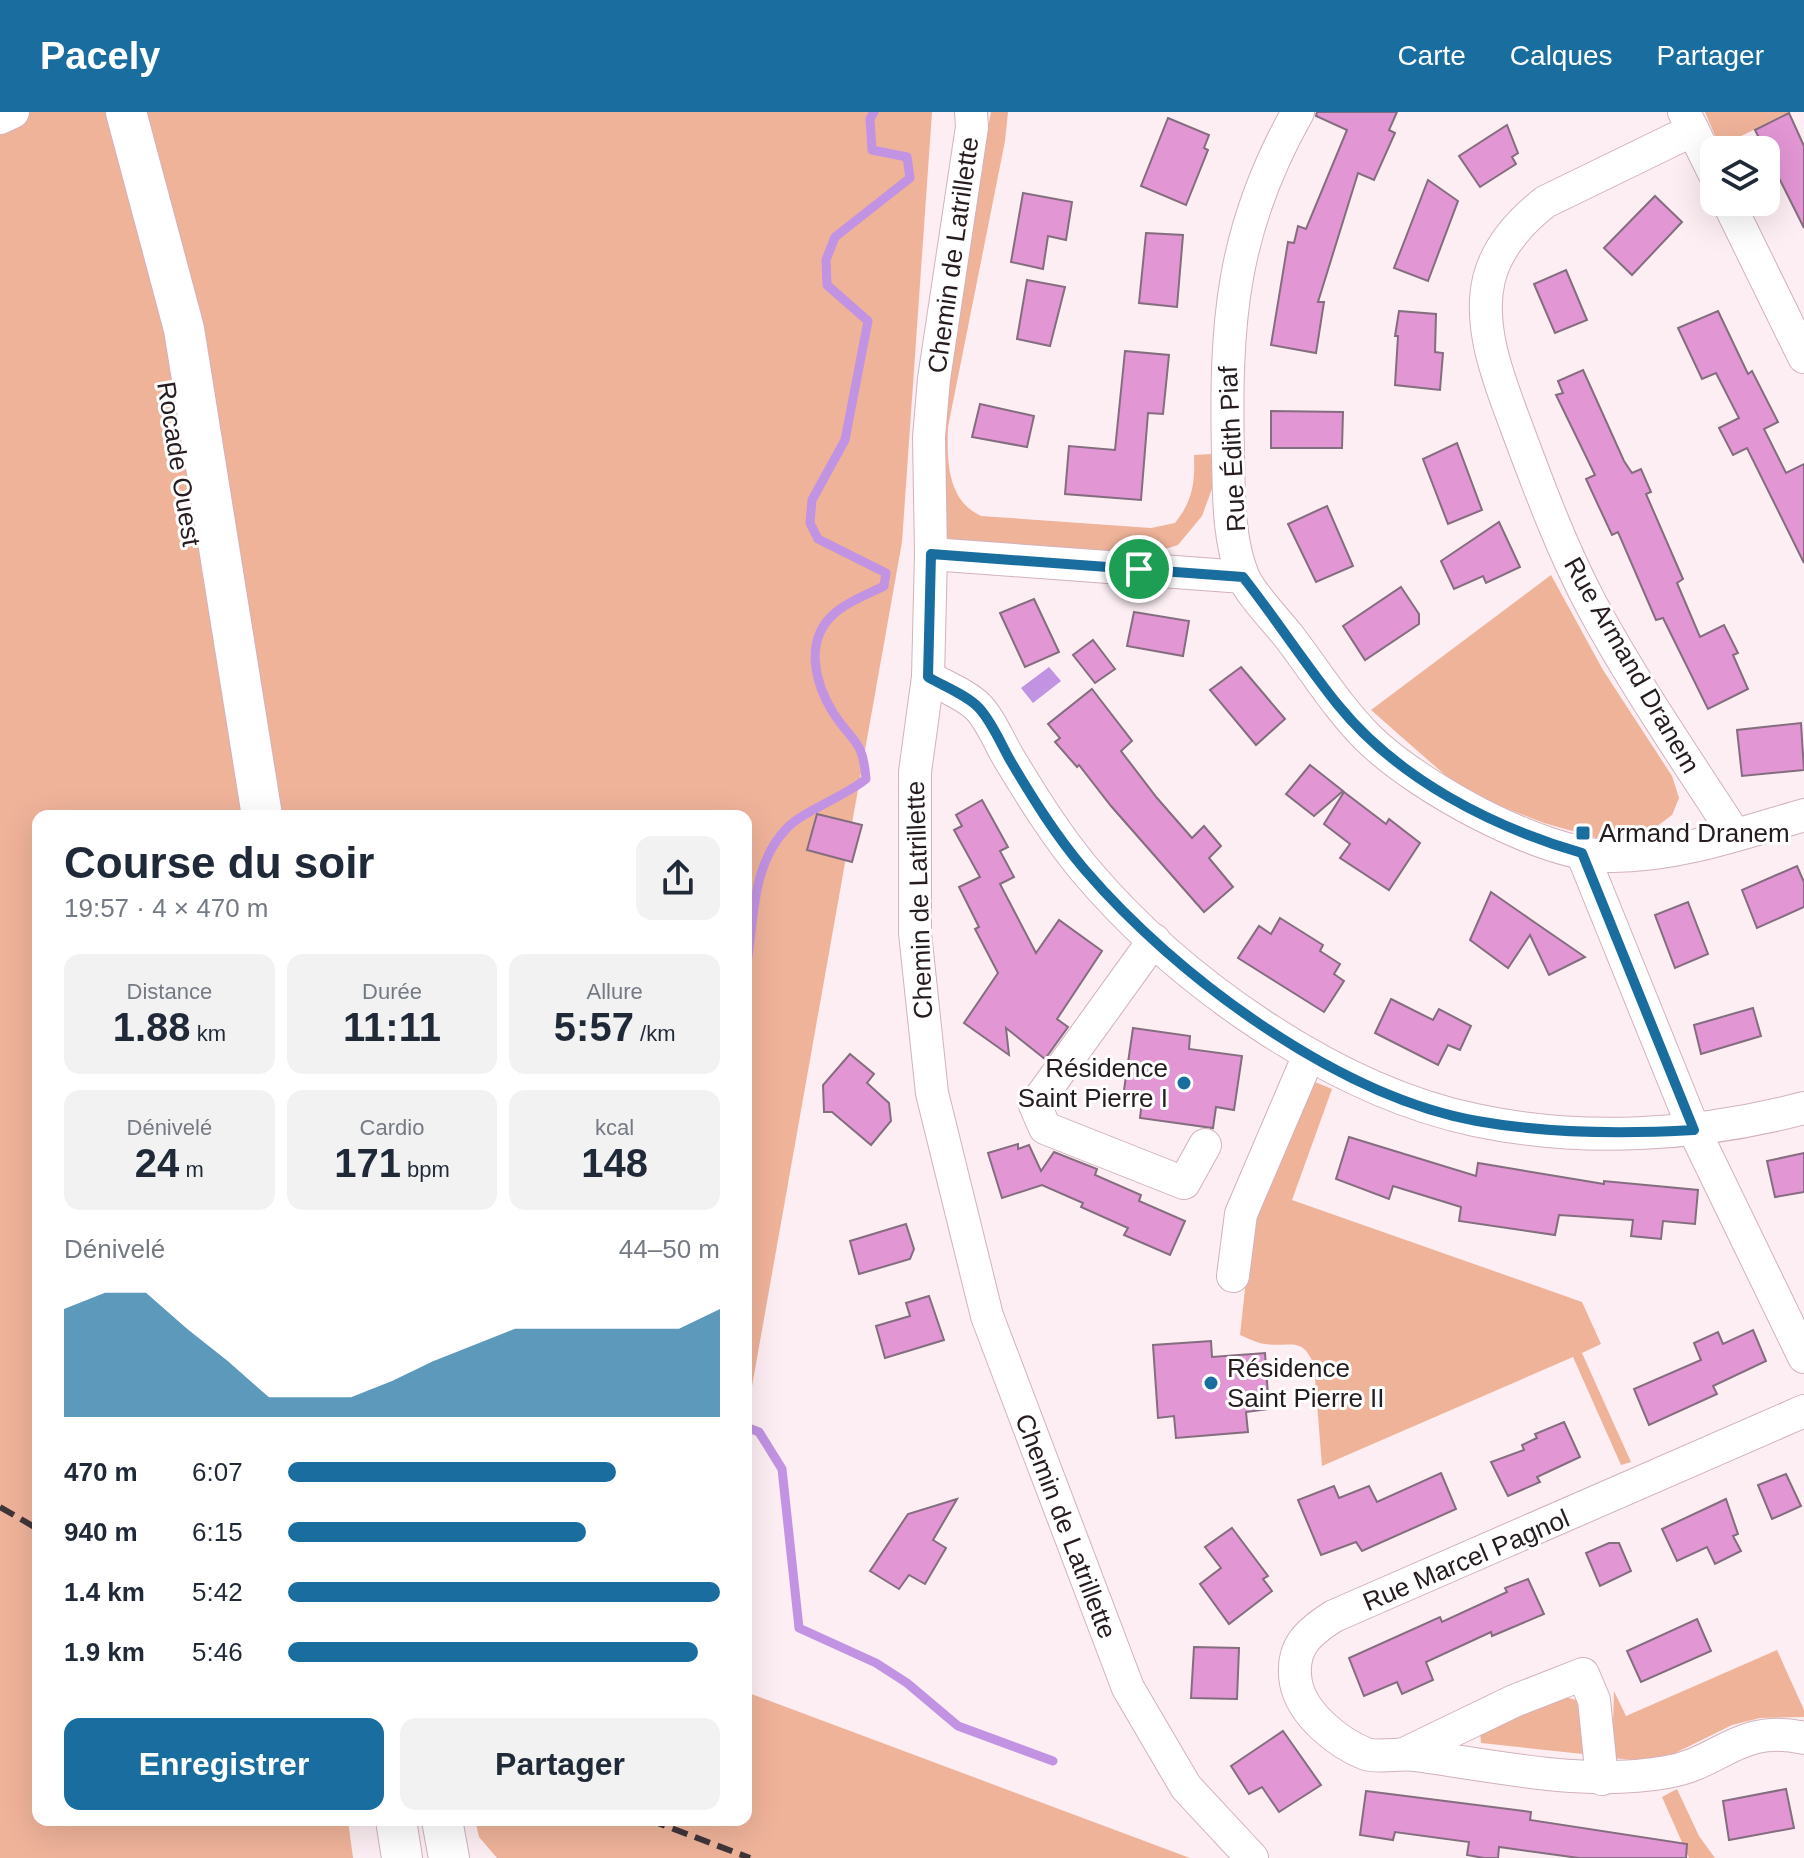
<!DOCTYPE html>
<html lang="fr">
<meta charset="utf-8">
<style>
:root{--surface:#fff;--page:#f2f2f3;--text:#1f2937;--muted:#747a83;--accent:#196e9f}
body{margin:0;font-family:Arial,sans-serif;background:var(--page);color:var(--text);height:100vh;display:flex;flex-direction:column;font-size:30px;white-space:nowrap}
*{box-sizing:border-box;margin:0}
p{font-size:26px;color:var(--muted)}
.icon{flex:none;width:44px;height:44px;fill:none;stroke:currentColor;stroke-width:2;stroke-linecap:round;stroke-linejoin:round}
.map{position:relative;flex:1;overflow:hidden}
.panel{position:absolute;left:32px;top:698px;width:720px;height:1016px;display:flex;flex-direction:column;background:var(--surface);border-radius:16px;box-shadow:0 8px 32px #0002}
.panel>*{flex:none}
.controls{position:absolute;left:1700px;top:24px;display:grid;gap:16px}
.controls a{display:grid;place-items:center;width:80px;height:80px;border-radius:16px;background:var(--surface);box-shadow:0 8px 32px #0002;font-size:40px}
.pin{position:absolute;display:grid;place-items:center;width:68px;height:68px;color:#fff;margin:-34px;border:4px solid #fff;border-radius:50%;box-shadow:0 2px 8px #0007}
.round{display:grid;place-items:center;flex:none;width:84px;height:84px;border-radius:16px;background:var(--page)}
.head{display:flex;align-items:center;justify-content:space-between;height:136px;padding:0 32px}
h1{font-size:44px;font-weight:600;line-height:60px}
.stats{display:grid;grid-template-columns:repeat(3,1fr);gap:12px;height:136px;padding:8px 32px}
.stats div{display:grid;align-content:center;border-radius:16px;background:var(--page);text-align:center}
.stats b{font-size:40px;font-weight:600}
.stats small{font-size:22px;font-weight:400}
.stats p{font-size:22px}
.chart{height:224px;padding:16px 32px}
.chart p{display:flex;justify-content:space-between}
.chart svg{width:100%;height:144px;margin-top:8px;fill:var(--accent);opacity:.7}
.action{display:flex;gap:16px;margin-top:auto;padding:16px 32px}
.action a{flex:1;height:92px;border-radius:16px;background:var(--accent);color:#fff;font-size:32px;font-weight:600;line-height:92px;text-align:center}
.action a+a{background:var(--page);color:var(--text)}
ul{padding:0 32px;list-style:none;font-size:26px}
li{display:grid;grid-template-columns:128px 96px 1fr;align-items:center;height:60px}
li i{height:20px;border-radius:10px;background:var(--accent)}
header{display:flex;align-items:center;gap:48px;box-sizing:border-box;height:112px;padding:0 40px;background:var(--accent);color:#fff}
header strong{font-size:38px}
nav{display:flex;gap:44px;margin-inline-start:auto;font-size:28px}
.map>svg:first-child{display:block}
.green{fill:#efb39a}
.water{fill:#c193e2}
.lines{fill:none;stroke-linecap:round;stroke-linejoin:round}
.stream{stroke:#c193e2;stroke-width:9}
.building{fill:#e296d4;stroke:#846d7f;stroke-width:2}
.minor-casing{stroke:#d2b2bc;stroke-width:34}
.major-casing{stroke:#d2b2bc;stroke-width:42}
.minor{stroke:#fff;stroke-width:32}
.major{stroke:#fff;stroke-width:40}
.rail{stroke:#403539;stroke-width:6;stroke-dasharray:16 8;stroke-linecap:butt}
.route-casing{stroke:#fff;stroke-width:16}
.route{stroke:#196e9f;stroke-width:10}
.poi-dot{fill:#196e9f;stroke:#fff;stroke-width:3}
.labels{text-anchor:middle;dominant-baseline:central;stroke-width:6;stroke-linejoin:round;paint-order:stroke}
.street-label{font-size:26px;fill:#261b1f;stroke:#fff}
.poi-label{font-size:26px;fill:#261b1f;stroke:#fff;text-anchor:start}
</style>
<header>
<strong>Pacely</strong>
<nav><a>Carte</a><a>Calques</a><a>Partager</a></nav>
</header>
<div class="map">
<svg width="1804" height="1746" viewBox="0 0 1804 1746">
<rect width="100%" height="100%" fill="#fceef2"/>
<g class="green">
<polygon points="0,0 932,0 902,430 746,1308 746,704 38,704 38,1708 348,1708 353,1746 0,1746"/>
<path d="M991 0H1008L1005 29 948 315C947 349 947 388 981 404L1151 416 1175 411C1193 388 1195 371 1194 343L1212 342 1213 374 1202 404 1178 433 1146 443 954 431 942 421 935 352 958 177Z"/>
<polygon points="1705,0 1791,0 1741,24 1734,38 1721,38"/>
<polygon points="1551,463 1603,558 1672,664 1679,686 1672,703 1652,718 1631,727 1604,728 1544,711 1487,689 1445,663 1371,598"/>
<path d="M1315 970 1332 977 1292 1088 1582 1190 1601 1232 1582 1241 1631 1350 1621 1353 1573 1245 1322 1354 1314 1253C1302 1223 1290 1236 1265 1232 1256 1231 1248 1226 1240 1223L1253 1104Z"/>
<polygon points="1777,1538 1804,1598 1804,1605 1760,1606 1732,1613 1657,1650 1612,1646 1614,1579 1626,1604"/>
<polygon points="746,1580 1190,1746 497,1746 479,1725 475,1708 746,1708"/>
<polygon points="1565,1585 1580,1589 1586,1621 1583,1642 1481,1631 1480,1619"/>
<polygon points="1677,1677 1699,1724 1715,1746 1689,1746 1662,1685"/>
</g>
<polygon class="water" points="1049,555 1061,569 1033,591 1021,576"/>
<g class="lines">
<g class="stream">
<path d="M746 857C755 809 750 754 787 716 803 699 844 685 866 667 863 628 854 632 834 602 815 572 803 528 835 501 848 489 869 482 884 474L886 461 818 427 810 411 812 388 845 328 868 209 827 173 826 148 835 125 910 66 907 45 872 38 870 7 874 0"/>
<polyline points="746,1315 759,1320 782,1357 799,1516 876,1551 907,1571 958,1614 1053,1649"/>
</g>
</g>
<g class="building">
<polygon points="1317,0 1397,0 1389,18 1395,21 1374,68 1358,61 1318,190 1324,190 1316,241 1271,233 1288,130 1294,131 1298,114 1306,117 1347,18 1316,4"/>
<polygon points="1789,1 1804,34 1804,116 1755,18"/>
<polygon points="1168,6 1209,23 1204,36 1208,38 1186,93 1141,74"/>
<polygon points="1507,13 1518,41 1512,45 1516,52 1480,75 1459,44"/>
<polygon points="1428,68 1458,89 1428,169 1394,156"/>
<polygon points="1023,81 1072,90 1066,128 1048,124 1043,157 1011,150"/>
<polygon points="1655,84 1682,110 1632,163 1604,136"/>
<polygon points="1146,121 1183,123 1177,195 1139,191"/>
<polygon points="1566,158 1587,208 1555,221 1534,172"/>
<polygon points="1027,168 1065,175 1050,234 1017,227"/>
<polygon points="1399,199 1436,202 1435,240 1443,241 1440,278 1395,273 1398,224 1395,224"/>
<polygon points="1718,199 1748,262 1752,259 1778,310 1764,317 1786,361 1804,352 1804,451 1747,336 1733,343 1719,316 1739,306 1716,261 1702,267 1678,216"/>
<polygon points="1125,239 1169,243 1163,302 1148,301 1141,388 1065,382 1069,334 1115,338"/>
<polygon points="1583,258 1624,349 1632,361 1641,357 1651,380 1646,382 1683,467 1677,471 1700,525 1724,513 1738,541 1733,543 1748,577 1708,597 1663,506 1656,508 1618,420 1612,423 1586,367 1595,363 1556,283 1563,281 1558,269"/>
<polygon points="980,292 1034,304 1027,335 972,325"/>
<polygon points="1271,299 1343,300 1342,336 1271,336"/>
<polygon points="1457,331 1482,398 1448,412 1423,347"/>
<polygon points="1327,394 1353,454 1316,470 1288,412"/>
<polygon points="1499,410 1520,455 1486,471 1483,464 1454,477 1441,449"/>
<polygon points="1401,475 1419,502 1419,512 1365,548 1343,514"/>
<polygon points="1034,487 1059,540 1025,555 1000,501"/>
<polygon points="1134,500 1189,509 1183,544 1127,534"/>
<polygon points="1093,528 1115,557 1095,571 1073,543"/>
<polygon points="1241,555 1285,607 1256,633 1210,578"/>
<polygon points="1092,577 1132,629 1121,639 1157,686 1192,726 1204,714 1221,734 1209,746 1233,775 1204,800 1111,694 1079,653 1077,655 1055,630 1060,626 1048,612"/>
<polygon points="1801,611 1804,658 1742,664 1737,618"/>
<polygon points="1310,653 1343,679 1314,704 1286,682"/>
<polygon points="1344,680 1386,712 1389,707 1420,731 1389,778 1340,746 1350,732 1324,712"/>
<polygon points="982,688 1008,735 1000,739 1014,765 1000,772 1036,841 1059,808 1102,839 1057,907 1068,915 1045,947 1006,916 1009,943 964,911 998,861 975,817 979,815 959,775 980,765 954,718 962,714 956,703"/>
<polygon points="817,702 862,713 852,750 807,738"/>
<polygon points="1797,754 1804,770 1804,795 1757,816 1742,778"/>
<polygon points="1491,780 1537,812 1585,845 1549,863 1530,823 1508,856 1470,828"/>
<polygon points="1688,790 1708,842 1675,856 1655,803"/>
<polygon points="1280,806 1323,833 1320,839 1340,852 1334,862 1344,869 1324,900 1238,846 1259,814 1271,822"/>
<polygon points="1391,887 1433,908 1439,897 1471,914 1460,938 1448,933 1438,953 1375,921"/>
<polygon points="1753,896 1761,924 1701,942 1694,913"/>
<polygon points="1133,916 1190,924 1189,937 1242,944 1234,998 1216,995 1213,1016 1140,1006 1142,988 1138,984 1123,985"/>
<polygon points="850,942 874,962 867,971 889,991 891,1009 871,1033 832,1000 824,1000 823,973"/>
<polygon points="1349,1025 1476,1064 1478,1051 1604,1072 1604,1069 1698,1078 1695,1112 1663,1109 1661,1127 1631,1124 1633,1108 1559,1103 1555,1123 1459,1109 1461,1095 1393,1074 1389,1087 1336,1067"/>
<polygon points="1018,1032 1018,1037 1029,1033 1041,1059 1054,1040 1097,1057 1095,1063 1141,1083 1139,1089 1185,1109 1170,1143 1124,1123 1128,1116 1081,1095 1083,1091 1042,1073 1002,1086 988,1041"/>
<polygon points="1804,1041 1804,1080 1775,1085 1767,1049"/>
<polygon points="906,1112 914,1137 910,1147 859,1162 850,1129"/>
<polygon points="929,1184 944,1228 885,1246 876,1214 910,1204 906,1191"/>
<polygon points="1753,1218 1766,1249 1713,1274 1717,1282 1649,1313 1634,1277 1701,1248 1694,1231 1718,1220 1723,1232"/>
<polygon points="1211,1229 1212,1245 1265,1241 1269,1297 1246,1300 1248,1320 1176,1326 1174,1304 1158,1306 1153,1233"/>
<polygon points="1564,1310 1580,1345 1537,1365 1540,1370 1508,1384 1491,1350 1524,1338 1522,1333 1537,1326 1535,1322"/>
<polygon points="1441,1361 1456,1397 1362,1439 1356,1430 1321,1443 1298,1388 1334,1374 1339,1386 1369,1374 1377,1390"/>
<polygon points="1786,1362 1801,1394 1772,1407 1758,1373"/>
<polygon points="957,1387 933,1428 946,1436 925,1472 909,1463 899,1477 870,1459 908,1402"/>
<polygon points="1726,1387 1738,1422 1733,1424 1741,1439 1715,1452 1707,1435 1677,1449 1662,1417"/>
<polygon points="1232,1416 1268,1464 1263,1467 1272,1479 1229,1512 1200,1472 1221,1456 1205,1435"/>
<polygon points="1609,1431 1619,1431 1631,1459 1600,1474 1586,1441"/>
<polygon points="1528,1467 1544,1502 1492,1524 1491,1520 1426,1550 1433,1568 1402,1582 1397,1570 1364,1584 1349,1546 1440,1505 1442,1510 1507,1480 1505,1476"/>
<polygon points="1697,1507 1711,1539 1641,1570 1627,1539"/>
<polygon points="1194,1535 1239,1536 1237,1587 1191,1586"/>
<polygon points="1283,1619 1321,1673 1279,1700 1262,1675 1249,1682 1231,1654"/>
<polygon points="1786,1677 1794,1716 1729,1728 1723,1689"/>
<polygon points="1366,1679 1531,1700 1530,1708 1687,1732 1686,1746 1579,1746 1499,1735 1498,1746 1484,1746 1467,1743 1469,1730 1395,1720 1393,1728 1360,1723"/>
</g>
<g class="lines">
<defs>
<g id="minor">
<polyline points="971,0 972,15 934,267 929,325 931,442 928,565 915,660 915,821 932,981 987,1204 1128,1576 1186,1675 1252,1746"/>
<path d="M1298 0C1231 118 1225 212 1228 344 1229 382 1228 427 1243 464 1250 482 1277 509 1290 526 1316 560 1338 596 1368 626 1418 675 1539 742 1609 744 1675 745 1742 721 1804 703"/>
<polyline points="1684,0 1714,61"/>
<polyline points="0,6 13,0"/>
<path d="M1693 18 1545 90C1521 109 1497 135 1489 167 1477 217 1501 273 1518 319 1540 378 1562 437 1591 492 1634 572 1686 647 1735 723"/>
<polyline points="1728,90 1804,245"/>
<polyline points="931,442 1243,465"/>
<path d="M928 565C943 574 967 583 979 596 992 610 1000 632 1010 648 1033 686 1056 723 1085 758 1178 868 1332 978 1475 1008 1582 1031 1698 1024 1804 996"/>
<polyline points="1582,741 1694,1018 1804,1245"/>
<polyline points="1154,828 1035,993 1045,1016 1184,1071 1205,1033"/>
<polyline points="1233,1164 1241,1102 1309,943"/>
<path d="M1804 1299 1334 1504C1307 1521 1290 1536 1296 1571 1302 1602 1338 1631 1366 1642 1380 1646 1399 1641 1414 1643 1497 1654 1584 1675 1667 1660 1721 1651 1740 1611 1804 1626"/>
<polyline points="1404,1642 1514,1589 1583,1562 1594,1588 1602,1667"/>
</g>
<g id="major">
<polyline points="126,0 184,217 262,704"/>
<polyline points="396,1708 402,1746"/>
<polyline points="442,1708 449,1746"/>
</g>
</defs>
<use href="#minor" class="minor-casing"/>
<use href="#major" class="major-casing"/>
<use href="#minor" class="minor"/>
<use href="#major" class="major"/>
<g class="rail">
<polyline points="0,1395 38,1417"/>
<polyline points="650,1708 750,1746"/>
</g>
</g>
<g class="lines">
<defs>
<path id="route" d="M931 442 1243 465C1276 507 1305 552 1338 593 1398 667 1492 715 1582 741L1694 1018C1622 1022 1549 1022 1477 1009 1337 984 1176 864 1085 758 1056 724 1033 687 1010 648 1001 632 992 610 979 596 967 583 943 574 928 565Z"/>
</defs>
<use href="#route" class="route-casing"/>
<use href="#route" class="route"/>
</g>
<g class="poi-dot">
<rect x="1575" y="713" width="16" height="16" rx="4"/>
<circle cx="1184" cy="971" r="8"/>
<circle cx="1211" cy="1271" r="8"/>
</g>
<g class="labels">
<g class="street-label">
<text transform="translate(953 143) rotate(-82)">Chemin de Latrillette</text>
<text transform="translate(1232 337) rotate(-93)">Rue Édith Piaf</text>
<text transform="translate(179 352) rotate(81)">Rocade Ouest</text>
<text transform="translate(1632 553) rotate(60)">Rue Armand Dranem</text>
<text transform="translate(919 788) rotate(-92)">Chemin de Latrillette</text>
<text transform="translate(1066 1414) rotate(69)">Chemin de Latrillette</text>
<text transform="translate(1466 1448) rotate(-23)">Rue Marcel Pagnol</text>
</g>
<g class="poi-label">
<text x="1599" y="721">Armand Dranem</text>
<text x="1168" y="956" text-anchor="end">Résidence<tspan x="1168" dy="30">Saint Pierre I</tspan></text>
<text x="1227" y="1256">Résidence<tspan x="1227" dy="30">Saint Pierre II</tspan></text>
</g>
</g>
</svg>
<div class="controls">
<a><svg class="icon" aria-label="layers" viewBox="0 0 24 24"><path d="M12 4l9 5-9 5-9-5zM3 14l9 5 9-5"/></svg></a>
</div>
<div class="pin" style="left:1139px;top:457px;background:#1e9e55"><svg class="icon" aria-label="arrive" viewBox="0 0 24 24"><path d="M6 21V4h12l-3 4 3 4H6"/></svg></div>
<section class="panel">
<div class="head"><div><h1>Course du soir</h1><p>19:57 · 4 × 470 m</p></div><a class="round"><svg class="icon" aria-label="share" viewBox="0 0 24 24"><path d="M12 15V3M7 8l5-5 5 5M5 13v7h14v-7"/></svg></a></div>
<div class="stats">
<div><p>Distance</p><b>1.88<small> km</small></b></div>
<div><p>Durée</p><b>11:11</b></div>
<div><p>Allure</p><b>5:57<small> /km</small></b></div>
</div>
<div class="stats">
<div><p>Dénivelé</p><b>24<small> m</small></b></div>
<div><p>Cardio</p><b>171<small> bpm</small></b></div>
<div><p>kcal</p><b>148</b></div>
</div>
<div class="chart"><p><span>Dénivelé</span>44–50 m</p>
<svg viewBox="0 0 160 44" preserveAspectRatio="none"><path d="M0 44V11L10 6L20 6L30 17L40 27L50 38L60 38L70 38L80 33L90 27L100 22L110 17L120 17L130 17L140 17L150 17L160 11V44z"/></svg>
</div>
<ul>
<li><b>470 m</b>6:07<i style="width:76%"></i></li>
<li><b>940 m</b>6:15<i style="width:69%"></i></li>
<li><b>1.4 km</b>5:42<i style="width:100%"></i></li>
<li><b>1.9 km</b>5:46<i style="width:95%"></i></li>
</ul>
<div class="action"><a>Enregistrer</a><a>Partager</a></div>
</section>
</div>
